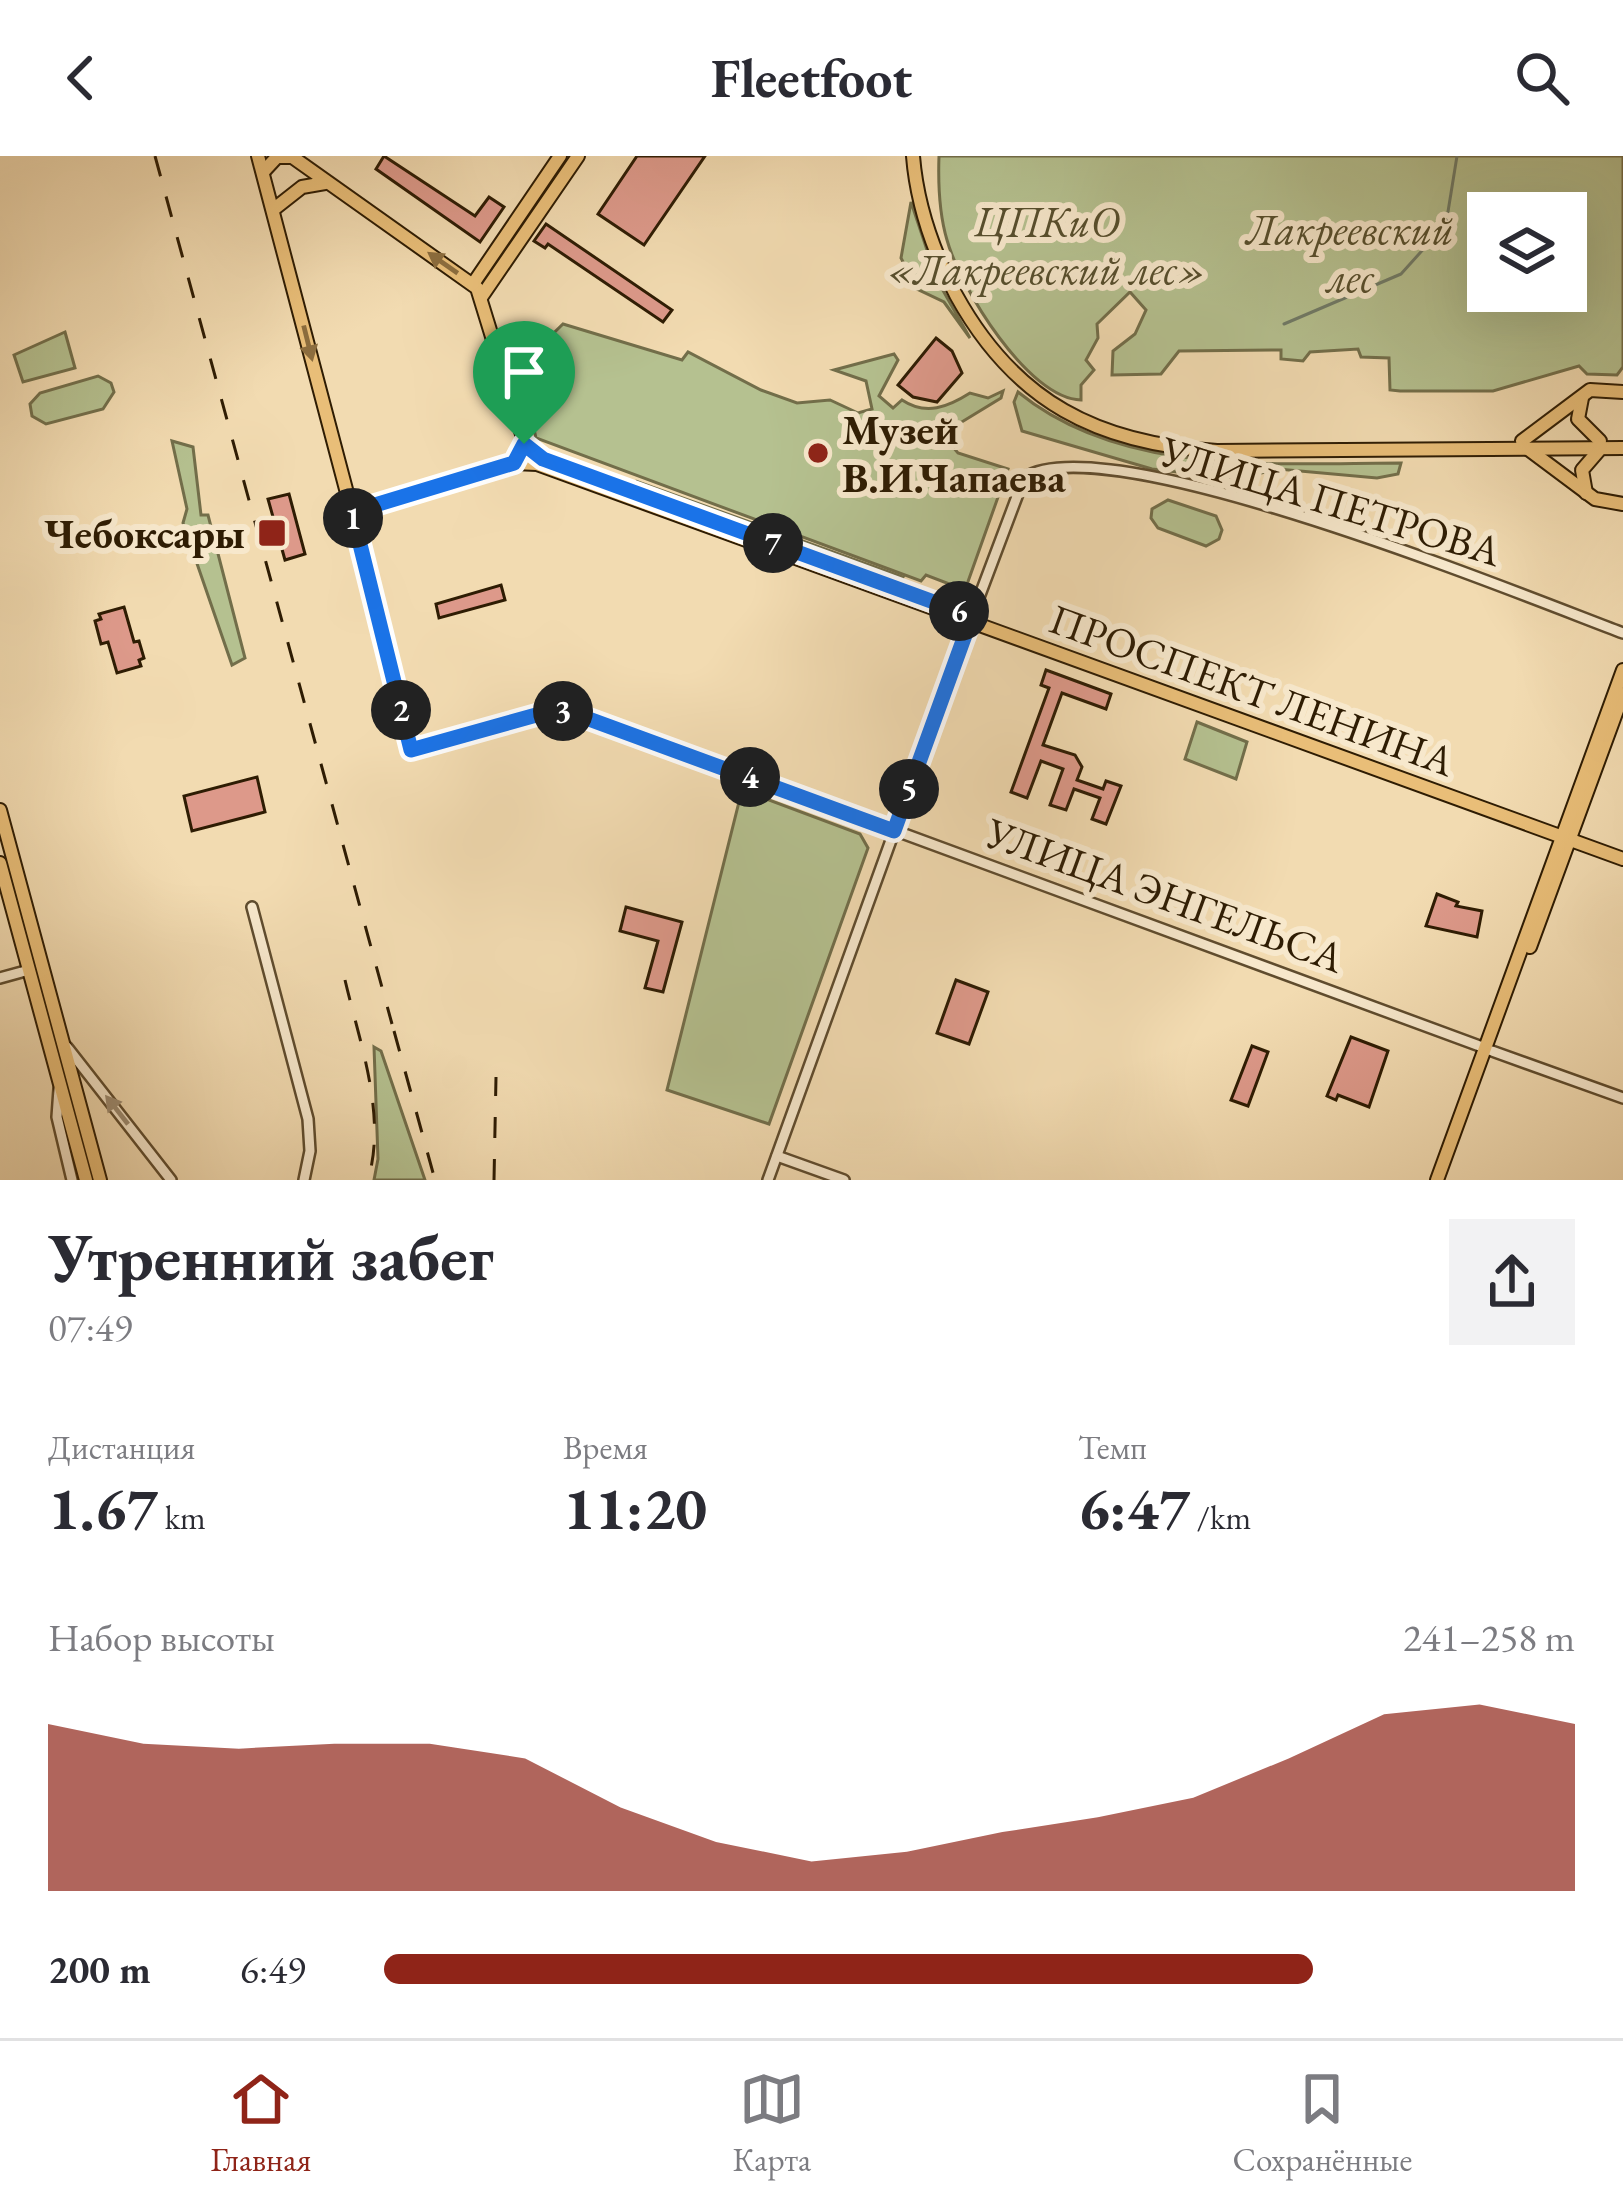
<!DOCTYPE html>
<html lang="ru">
<meta charset="utf-8">
<style>
:root{--surface:#fff;--page:#f2f2f3;--text:#2b2b33;--muted:#7c7c81;--line:#e1e1e2;--accent:#8f2418}
body{margin:0;font-family:"EB Garamond",serif;background:var(--page);color:var(--text);height:100vh;display:flex;flex-direction:column;font-size:45px;white-space:nowrap}
*{box-sizing:border-box;margin:0}
p{font-size:39px;color:var(--muted)}
.icon{flex:none;width:66px;height:66px;fill:none;stroke:currentColor;stroke-width:2;stroke-linecap:round;stroke-linejoin:round}
.map{position:relative;height:1024px;overflow:hidden}
.details{display:flex;flex-direction:column;background:var(--surface);flex:1}
.details>*{flex:none}
.controls{position:absolute;left:1467px;top:36px;display:grid;gap:24px}
.controls a{display:grid;place-items:center;width:120px;height:120px;border-radius:0px;background:var(--surface);box-shadow:0 12px 48px #0002;font-size:60px}
.pin{position:absolute;display:grid;place-items:center;width:102px;height:102px;color:#fff;margin:-123px -51px;border-radius:50% 50% 50% 0;rotate:-45deg;box-shadow:0 0 12px #0007}
.pin .icon{rotate:45deg}
.km{position:absolute;width:60px;height:60px;margin:-30px;border-radius:50%;background:#222;color:#fff;font-size:33px;line-height:60px;text-align:center}
.round{display:grid;place-items:center;flex:none;width:126px;height:126px;border-radius:0px;background:var(--page)}
.headline{display:flex;align-items:center;justify-content:space-between;height:204px;padding:0 48px}
h1{font-size:66px;font-weight:700;line-height:90px}
.stats{display:grid;grid-template-columns:repeat(3,1fr);gap:18px;height:204px;padding:12px 48px}
.stats div{display:grid;align-content:center}
.stats b{font-size:60px;font-weight:700}
.stats small{font-size:33px;font-weight:400}
.stats p{font-size:33px}
.chart{height:336px;padding:24px 48px}
.chart p{display:flex;justify-content:space-between}
.chart svg{width:100%;height:216px;margin-top:12px;fill:var(--accent);opacity:.7}
ul{padding:0 48px;list-style:none;font-size:39px}
li{display:grid;grid-template-columns:192px 144px 1fr;align-items:center;height:90px}
li i{height:30px;border-radius:15px;background:var(--accent)}
header{display:flex;justify-content:space-between;align-items:center;height:156px;padding:0 48px;background:var(--surface);font-size:54px;font-weight:700}
.menu{display:flex;justify-content:space-around;align-items:center;height:168px;border-top:3px solid var(--line);background:var(--surface);font-size:33px;color:var(--muted)}
.menu a{display:grid;justify-items:center;gap:6px}
.menu .current{color:var(--accent)}
.map>svg:first-child{display:block}
.green{fill:#b5c190;stroke:#726e4a;stroke-width:3;fill-rule:evenodd}
.lines{fill:none;stroke-linecap:round;stroke-linejoin:round}
.stream{stroke:#6f7b68;stroke-width:3}
.building{fill:#dd998a;stroke:#2e1c03;stroke-width:3}
.minor-casing{stroke:#5f4c2e;stroke-width:14}
.major-casing{stroke:#2e1c03;stroke-width:16}
.minor{stroke:#f7e8cc;stroke-width:9}
.major{stroke:#e9be78;stroke-width:12}
.rail{stroke:#2e1c03;stroke-width:3;stroke-dasharray:21 21;stroke-linecap:butt}
.oneway{fill:#8c6d3e}
.oneway2{fill:#9d8c72}
.route-casing{stroke:#fff;stroke-width:24}
.route{stroke:#1a73e8;stroke-width:15}
.poi-dot{fill:#8f2418;stroke:#f7e8cc;stroke-width:4.5}
.labels{text-anchor:middle;dominant-baseline:central;stroke-width:12;stroke-linejoin:round;paint-order:stroke}
.park-label{font-size:42px;font-style:italic;fill:#564e2d;stroke:#f7e8cc}
.poi-label{font-size:42px;font-weight:bold;fill:#2e1c03;stroke:#f7e8cc;text-anchor:start}
.street-label{font-size:42px;fill:#2e1c03;stroke:#f7e8cc}
</style>
<header><svg class="icon" aria-label="back" viewBox="0 0 24 24"><path d="M15 5l-7 7 7 7"/></svg>Fleetfoot<svg class="icon" aria-label="search" viewBox="0 0 24 24"><circle cx="10" cy="10" r="6"/><path d="M15 15l6 6"/></svg></header>
<div class="map">
<svg width="1623" height="1024" viewBox="0 0 1623 1024">
<rect width="100%" height="100%" fill="#f2dbb1"/>
<filter id="stains"><feTurbulence type="fractalNoise" baseFrequency=".00167" numOctaves="4"/><feColorMatrix values="0 0 0 0 .2 0 0 0 0 .09 0 0 0 0 .02 0 0 0 .5 -.17"/></filter>
<radialGradient id="worn" r=".72"><stop offset=".6" stop-color="#630" stop-opacity="0"/><stop offset="1" stop-color="#630" stop-opacity=".3"/></radialGradient>
<g class="green">
<path d="M939 0H1623V211L1617 219 1587 218 1579 210 1493 235H1400L1390 234 1389 202 1361 201 1358 193 1310 196 1303 205 1281 203V194L1179 195 1161 218 1112 219 1113 195 1135 178 1146 154 1130 136 1097 168 1098 182 1086 204 1094 214 1081 229V244C1028 243 960 131 947 84 939 57 938 28 939 0ZM1488 57H1566V135H1488Z"/>
<polygon points="911,46 937,124 970,182 944,146 917,133 901,102"/>
<path d="M563 168 682 204 688 196 761 234 797 247 830 244 858 257 872 253 866 225 834 214 894 198 898 204 879 240 893 252 902 244C926 260 948 251 970 237L988 242 1003 235 1001 242 942 278 958 297 1008 313 965 434 926 419 921 425 536 282 520 210Z"/>
<polygon points="65,176 75,212 23,226 14,199"/>
<polygon points="98,220 111,227 114,236 103,253 46,268 32,260 30,248 40,237"/>
<path d="M1018 236C1122 321 1276 307 1401 307L1398 318 1377 322 1278 313 1236 323 1152 313 1022 275 1014 246Z"/>
<polygon points="172,285 193,291 201,359 208,359 245,502 232,509 183,367 187,353"/>
<polygon points="638,326 903,421 899,428 641,335"/>
<polygon points="1168,344 1216,360 1222,374 1219,383 1206,390 1158,372 1151,362 1152,353"/>
<polygon points="1197,566 1247,586 1236,623 1185,603"/>
<polygon points="742,634 860,678 868,692 769,968 667,934"/>
<polygon points="374,891 381,895 425,1024 374,1024 378,1003"/>
</g>
<g class="lines">
<polyline class="stream" points="1284,168 1401,118 1446,68 1457,0"/>
</g>
<g class="building">
<polygon points="384,0 475,60 489,41 504,51 480,86 376,13"/>
<polygon points="637,0 705,0 644,89 598,58"/>
<polygon points="546,68 672,154 663,166 548,88 545,92 534,85"/>
<polygon points="936,182 952,195 962,217 937,246 913,241 898,229"/>
<polygon points="289,338 305,398 285,404 268,343"/>
<polygon points="501,429 505,444 439,462 436,448"/>
<polygon points="124,451 134,486 139,485 144,502 139,504 141,510 117,517 108,486 101,488 95,465 101,463 99,458"/>
<polygon points="1046,514 1111,538 1106,553 1062,537 1043,589 1075,599 1082,611 1077,624 1103,633 1106,625 1121,630 1106,668 1092,663 1100,642 1074,633 1066,654 1050,649 1063,613 1041,605 1027,642 1011,636 1049,532 1041,529"/>
<polygon points="257,621 265,656 192,675 184,640"/>
<polygon points="1437,738 1458,746 1456,750 1482,755 1477,781 1426,770"/>
<polygon points="626,751 682,766 663,836 645,832 658,785 620,775"/>
<polygon points="956,824 988,836 969,888 937,877"/>
<polygon points="1351,881 1388,895 1369,951 1338,939 1336,944 1327,940"/>
<polygon points="1252,890 1268,896 1248,950 1231,944"/>
</g>
<g class="lines">
<defs>
<g id="minor">
<polyline points="352,356 411,594 547,557 579,558 1485,892"/>
<path d="M972 460 1024 322C1104 267 1524 440 1623 477"/>
<polyline points="252,751 308,963 310,995 304,1024"/>
<polyline points="0,822 29,814"/>
<polyline points="67,891 171,1024"/>
<polyline points="1492,895 1623,942"/>
<polyline points="59,933 57,961 72,1024"/>
<polyline points="777,1000 844,1024"/>
<polyline points="768,1024 970,466"/>
</g>
<g id="major">
<polyline points="258,0 352,356 514,307 537,308 1623,703"/>
<polyline points="291,0 477,132 525,288 551,306"/>
<path d="M913 0C917 50 933 95 956 139 1015 246 1098 288 1217 295L1623 292"/>
<polyline points="264,15 277,1 292,1"/>
<polyline points="274,53 302,31 325,27"/>
<polyline points="473,128 560,0"/>
<polyline points="482,140 578,0"/>
<polyline points="1582,242 1578,263 1600,285"/>
<polyline points="1522,285 1590,234 1623,236"/>
<polyline points="1528,293 1595,343 1623,348"/>
<polyline points="1586,337 1582,314 1601,292"/>
<polyline points="0,654 100,1024"/>
<polyline points="0,707 86,1024"/>
<polyline points="1530,791 1623,538"/>
<polyline points="1437,1024 1623,514"/>
</g>
</defs>
<use href="#minor" class="minor-casing"/>
<use href="#major" class="major-casing"/>
<use href="#minor" class="minor"/>
<use href="#major" class="major"/>
<g class="rail">
<polyline points="155,0 392,868"/>
<path d="M345 824C360 888 387 959 368 1024"/>
<polyline points="394,875 435,1024"/>
<polyline points="494,1024 496,921"/>
</g>
</g>
<defs><path id="oneway-solid" d="M-6-.8H1V-3.2L6.5 0L1 3.2V.8H-6Z" transform="scale(3)"/></defs>
<g class="oneway">
<use href="#oneway-solid" transform="translate(443 107) rotate(-145)"/>
<use href="#oneway-solid" transform="translate(308 187) rotate(76)"/>
</g>
<use class="oneway2" href="#oneway-solid" transform="translate(117 954) rotate(-128)"/>
<g class="lines">
<defs>
<polygon id="route" points="524,288 543,303 972,460 894,675 567,555 547,556 411,594 352,356 514,307"/>
</defs>
<use href="#route" class="route-casing"/>
<use href="#route" class="route"/>
</g>
<g class="poi-dot">
<circle cx="818" cy="297" r="12"/>
<rect x="257" y="362" width="30" height="30" rx="6"/>
</g>
<g class="labels">
<g class="park-label">
<text x="1047" y="65">ЦПКиО<tspan x="1047" dy="48">«Лакреевский лес»</tspan></text>
<text x="1350" y="73">Лакреевский<tspan x="1350" dy="48">лес</tspan></text>
</g>
<g class="poi-label">
<text x="842" y="273">Музей<tspan x="842" dy="48">В.И.Чапаева</tspan></text>
<text x="245" y="377" text-anchor="end">Чебоксары</text>
</g>
<g class="street-label">
<text transform="translate(1331 345) rotate(17)">УЛИЦА ПЕТРОВА</text>
<text transform="translate(1252 534) rotate(20)">ПРОСПЕКТ ЛЕНИНА</text>
<text transform="translate(1165 739) rotate(20)">УЛИЦА ЭНГЕЛЬСА</text>
</g>
</g>
<rect width="100%" height="100%" filter="url(#stains)"/>
<rect width="100%" height="100%" fill="url(#worn)"/>
</svg>
<div class="controls">
<a><svg class="icon" aria-label="layers" viewBox="0 0 24 24"><path d="M12 4l9 5-9 5-9-5zM3 14l9 5 9-5"/></svg></a>
</div>
<div class="pin" style="left:524px;top:288px;background:#1e9e55"><svg class="icon" aria-label="arrive" viewBox="0 0 24 24"><path d="M6 21V4h12l-3 4 3 4H6"/></svg></div>
<b class="km" style="left:353px;top:362px">1</b>
<b class="km" style="left:401px;top:554px">2</b>
<b class="km" style="left:563px;top:555px">3</b>
<b class="km" style="left:750px;top:621px">4</b>
<b class="km" style="left:909px;top:633px">5</b>
<b class="km" style="left:959px;top:455px">6</b>
<b class="km" style="left:773px;top:387px">7</b>
</div>
<section class="details">
<div class="headline"><div><h1>Утренний забег</h1><p>07:49</p></div><a class="round"><svg class="icon" aria-label="share" viewBox="0 0 24 24"><path d="M12 15V3M7 8l5-5 5 5M5 13v7h14v-7"/></svg></a></div>
<div class="stats">
<div><p>Дистанция</p><b>1.67<small> km</small></b></div>
<div><p>Время</p><b>11:20</b></div>
<div><p>Темп</p><b>6:47<small> /km</small></b></div>
</div>
<div class="chart"><p><span>Набор высоты</span>241–258 m</p>
<svg viewBox="0 0 160 44" preserveAspectRatio="none"><path d="M0 44V10L10 14L20 15L30 14L40 14L50 17L60 27L70 34L80 38L90 36L100 32L110 29L120 25L130 17L140 8L150 6L160 10V44z"/></svg>
</div>
<ul>
<li><b>200 m</b>6:49<i style="width:78%"></i></li>
</ul>
</section>
<nav class="menu">
<a class="current"><svg class="icon" aria-label="home" viewBox="0 0 24 24"><path d="M3 11l9-7 9 7M6 9v11h12V9"/></svg>Главная</a>
<a><svg class="icon" aria-label="map" viewBox="0 0 24 24"><path d="M3 6l6-2 6 2 6-2v14l-6 2-6-2-6 2zM9 4v14M15 6v14"/></svg>Карта</a>
<a><svg class="icon" aria-label="saved" viewBox="0 0 24 24"><path d="M7 4h10v16l-5-4-5 4z"/></svg>Сохранённые</a>
</nav>
